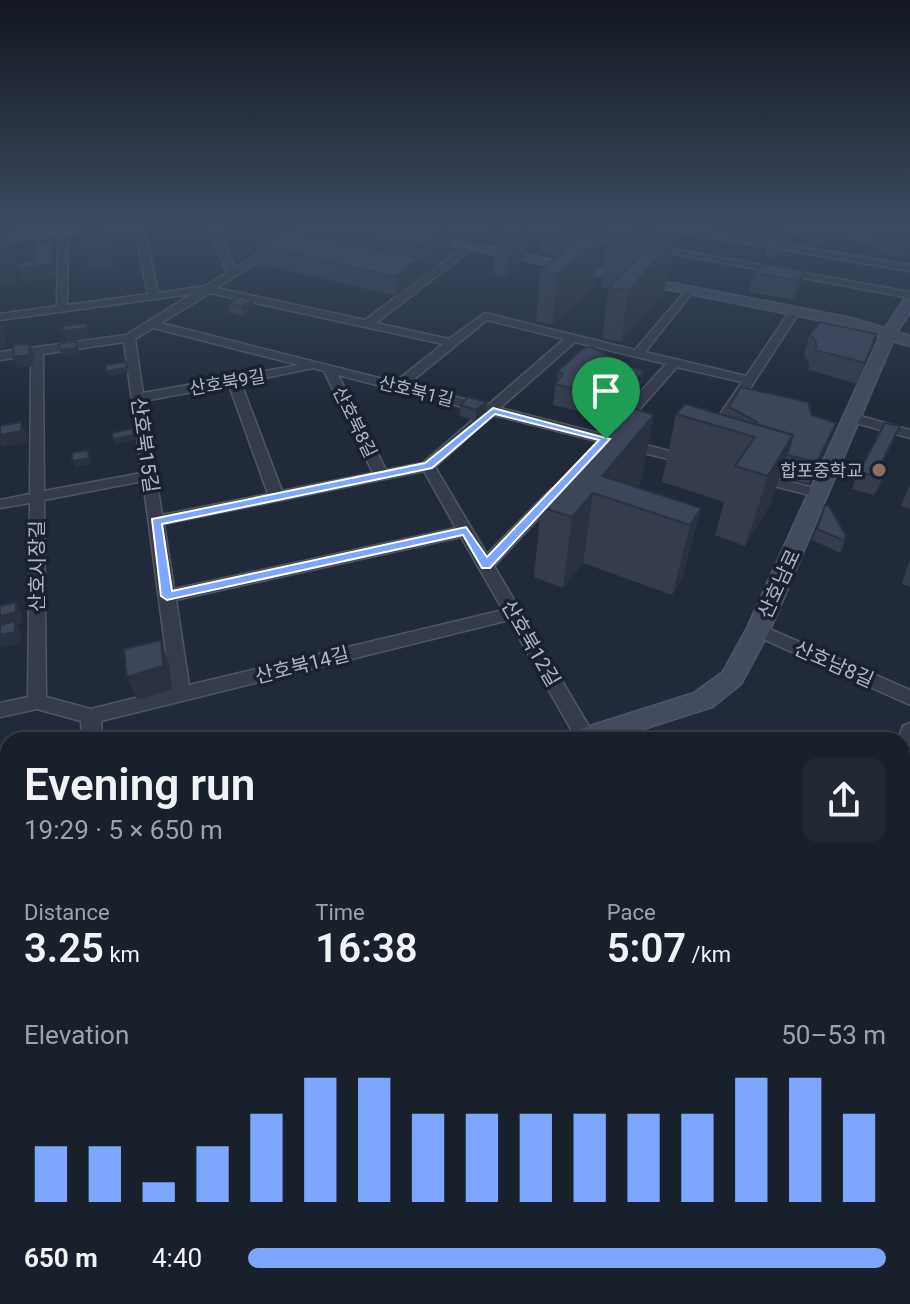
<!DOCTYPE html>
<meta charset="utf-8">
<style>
:root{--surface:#18202c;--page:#212834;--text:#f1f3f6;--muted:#9fa3a9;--line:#363e48;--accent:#7da6fe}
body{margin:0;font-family:Roboto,"Noto Sans KR",sans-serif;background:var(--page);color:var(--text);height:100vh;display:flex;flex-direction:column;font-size:30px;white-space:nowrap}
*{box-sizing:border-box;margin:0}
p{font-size:26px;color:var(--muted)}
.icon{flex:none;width:44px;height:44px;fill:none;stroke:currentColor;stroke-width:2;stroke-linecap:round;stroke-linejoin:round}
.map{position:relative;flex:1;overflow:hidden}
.panel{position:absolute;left:0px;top:732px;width:910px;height:572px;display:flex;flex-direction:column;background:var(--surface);border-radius:24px 24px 0 0;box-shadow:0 2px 6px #0004,0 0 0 2px var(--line)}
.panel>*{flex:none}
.pin{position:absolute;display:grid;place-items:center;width:68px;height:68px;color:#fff;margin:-82px -34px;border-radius:50% 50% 50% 0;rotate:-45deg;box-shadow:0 0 8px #0007}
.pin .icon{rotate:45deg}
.round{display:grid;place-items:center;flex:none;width:84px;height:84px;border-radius:16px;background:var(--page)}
.summary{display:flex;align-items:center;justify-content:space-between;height:136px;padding:0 24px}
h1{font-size:44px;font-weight:600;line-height:60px}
.stats{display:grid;grid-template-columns:repeat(3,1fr);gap:12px;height:136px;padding:8px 24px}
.stats div{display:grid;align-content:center}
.stats b{font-size:40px;font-weight:600}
.stats small{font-size:22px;font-weight:400}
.stats p{font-size:22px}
.chart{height:224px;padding:16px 24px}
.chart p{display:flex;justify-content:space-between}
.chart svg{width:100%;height:144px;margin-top:8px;stroke:var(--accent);stroke-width:6}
ul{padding:0 24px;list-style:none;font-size:26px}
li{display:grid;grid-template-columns:128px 96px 1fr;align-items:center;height:60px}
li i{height:20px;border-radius:10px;background:var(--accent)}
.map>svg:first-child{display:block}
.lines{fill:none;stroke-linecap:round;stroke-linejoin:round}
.service-casing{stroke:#4f5766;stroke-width:7}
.minor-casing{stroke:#4f5766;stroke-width:3}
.secondary-casing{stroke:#4f5766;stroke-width:3}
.primary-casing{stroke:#3d4554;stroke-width:3}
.service{stroke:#343c4b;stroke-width:5}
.minor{fill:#343c4b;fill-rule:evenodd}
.secondary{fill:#424b5f;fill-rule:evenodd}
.primary{fill:#525b6c;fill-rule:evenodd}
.wall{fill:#343c4e}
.shaded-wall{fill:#2a3140}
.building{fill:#3c465b;stroke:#2a3140;stroke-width:2}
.route{fill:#7da6fe;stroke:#fff;stroke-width:2;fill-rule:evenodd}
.education-dot{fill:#8d6e63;stroke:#192130;stroke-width:3}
.labels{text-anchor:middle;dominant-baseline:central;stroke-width:7;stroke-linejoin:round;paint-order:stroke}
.far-street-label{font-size:18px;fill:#afb7c7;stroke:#192130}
.far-poi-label{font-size:18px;fill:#afb7c7;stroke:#192130;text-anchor:end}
.street-label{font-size:20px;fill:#afb7c7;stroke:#192130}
</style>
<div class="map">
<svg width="910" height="1304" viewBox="0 0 910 1304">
<rect width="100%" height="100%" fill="#202a3b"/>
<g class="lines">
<defs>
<polyline id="service" points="827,232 879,242"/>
<g id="minor">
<path d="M134 226H144L158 293 205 286 227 273 208 226H217L235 268 304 226H314L217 288 365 320 466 245H472V249L376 323 449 339 485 313 635 350 689 287 694 290 645 352 746 376 788 314H796L797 316 717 439 712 440 705 436 742 382 677 367 622 429 617 430 610 426 612 423 666 364 575 342 500 408 697 458V464L692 465 493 415 435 467 487 554 551 489 556 488 563 492 494 566 597 740H577L509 620 101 721 102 740H82L81 721 37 709 0 717V703L28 697 30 503 0 508V500L30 494 31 355 0 360V352L126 335 192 294 0 320V314L57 306 58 232 63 229 68 232 67 305 148 294ZM210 293 443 344 395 382 161 323ZM487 320 564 339 488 405 407 385ZM153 328 299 365 143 393 135 339ZM124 342 142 473 44 491 43 354ZM313 368 324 371 373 473 282 491 241 383ZM338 375 482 412 423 463 386 470ZM229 385 268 494 162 515 144 401ZM424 471 456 528 174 589 164 524ZM143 481 171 689 91 709 46 697 44 500ZM461 537 503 610 189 685 176 600Z"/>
<polygon points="527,226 545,226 910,292 910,298"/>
<polygon points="657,226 675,226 775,242 788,226 796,226 784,244 910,265 910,271 780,249 772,256 767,253 771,247 661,229"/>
<polygon points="850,413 910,430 910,438 845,420 843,417"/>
<polygon points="755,473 826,491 828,494 821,498 750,480 748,477"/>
<polygon points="758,624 910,690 910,705 752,634 749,630"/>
<polygon points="910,723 910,764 902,768 902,740 898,740 903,726"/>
<polygon points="910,1014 910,1040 902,1043 902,1017"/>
<polygon points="8,1193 8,1223 0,1226 0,1196"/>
<polygon points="902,1270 910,1274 910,1304 895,1304 890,1296 902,1296"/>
<rect x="8" y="1296" width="32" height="8"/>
<polygon points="258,1296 290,1296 291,1304 259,1304"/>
</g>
<g id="secondary">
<polygon points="357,226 379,226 851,318 885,328 905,298 910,297 910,312 897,332 910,336 910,346 893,341 770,630 741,684 712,707 609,740 564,740 568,733 694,693 723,672 746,630 880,336 848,326"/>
<polygon points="8,884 8,912 0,914 0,886"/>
</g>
<g id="primary">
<polygon points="89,226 144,226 137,230 0,241 0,233"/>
<polygon points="821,226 852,226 910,235 910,243"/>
</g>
</defs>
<use href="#service" class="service-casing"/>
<use href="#minor" class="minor-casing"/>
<use href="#secondary" class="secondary-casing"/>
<use href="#primary" class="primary-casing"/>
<use href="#service" class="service"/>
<use href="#minor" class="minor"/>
<use href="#secondary" class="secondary"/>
<use href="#primary" class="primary"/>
</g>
<g class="wall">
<polygon points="306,226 501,226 501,234 511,226 538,226 538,231 532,235 526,233 524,263 505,278 494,275 495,238 487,242 450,234 450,252 436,262 436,266 396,296 260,264 257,245 307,235"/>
<polygon points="543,226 578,226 576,242 600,240 594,288 552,325 536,321 540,271 572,246 557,256 541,253"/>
<polygon points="796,226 841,226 836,240 821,241 819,246 805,243 806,239 793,234"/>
<polygon points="876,226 910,226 910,241 902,258 880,253 881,250 868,247"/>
<polygon points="608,230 674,236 664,294 657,298 621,342 602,338 609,288 601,287"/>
<polygon points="805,271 799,290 794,300 749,292 754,273"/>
<polygon points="228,303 255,309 244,317 230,313"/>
<polygon points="810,334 876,334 857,384 809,370 809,363 804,355"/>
<polygon points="558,371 640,393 615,420 553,405 555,384 557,381"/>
<polygon points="460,405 487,413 476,421 460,416"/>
<polygon points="629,407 641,482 637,488 701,508 682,579 672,595 583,563 563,588 534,577 541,507"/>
<polygon points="729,407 812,415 836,423 828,445 809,484 779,477 771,503 745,546 715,535 724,502 662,482 676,414 726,416"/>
<polygon points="893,442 881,466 889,467 881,484 874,495 852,489 859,472"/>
<polygon points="910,484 910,509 901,506"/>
<polygon points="825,505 845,541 840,553 812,540"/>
<polygon points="910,559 910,587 902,584"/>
</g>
<g class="shaded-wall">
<polygon points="0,226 4,226 16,258 15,285 0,287"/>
<polygon points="74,226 109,226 118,259 117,265 87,268"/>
<polygon points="160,226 192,226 195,239 164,242"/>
<polygon points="450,226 450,252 436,262 436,266 396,296 395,277 416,262 415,248"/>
<polygon points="487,226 501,226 501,236 487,242"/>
<polygon points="526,226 524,263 505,278 507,240"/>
<polygon points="532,226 538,226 538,231 532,235"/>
<polygon points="560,226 578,226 576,243 566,248 557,256"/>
<polygon points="674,236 664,294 658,298 668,241"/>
<polygon points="910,236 910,241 902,258"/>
<polygon points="600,240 594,288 552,325 557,274"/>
<polygon points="50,241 55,255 55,278 23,282 17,268 50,264"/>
<polygon points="665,251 657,300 621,342 628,291"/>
<polygon points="805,271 799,290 794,300 799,281"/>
<polygon points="253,300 255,309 244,317 242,307"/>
<polygon points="86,323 90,338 66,341 63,331"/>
<polygon points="2,326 6,336 6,348 0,349 0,338"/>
<polygon points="76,341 79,353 62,356 60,350"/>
<polygon points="30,345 34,355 33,366 17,368 13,357"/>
<polygon points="126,362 128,373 108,376 106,371"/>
<polygon points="644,372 640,393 615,420 618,399"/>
<polygon points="487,402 487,413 476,421 476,410"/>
<polygon points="654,415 641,482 625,503 602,476"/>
<polygon points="21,422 26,432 27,442 2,447 0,443 0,435"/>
<polygon points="836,423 828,445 809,484 817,462"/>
<polygon points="134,435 136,440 115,444 113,439"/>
<polygon points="793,435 771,503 745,546 768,476"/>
<polygon points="88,450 91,464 75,467 72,461"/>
<polygon points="889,467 881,484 874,495 882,478"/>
<polygon points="593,493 583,563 563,588 572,517"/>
<polygon points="701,508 682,579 672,595 690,525"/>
<polygon points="16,602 22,614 22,624 17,625 21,633 21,643 0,648 0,616"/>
<polygon points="161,640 169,663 172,689 137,700 127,677"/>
</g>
<g class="building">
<polygon points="306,226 450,226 415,248"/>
<polygon points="512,226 526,226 507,240 495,238"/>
<polygon points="612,226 617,226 674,236 668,241 608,230"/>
<polygon points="281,230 415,257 433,245 435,248 395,277 257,245"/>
<polygon points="582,238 600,240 557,274 540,271"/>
<polygon points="50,241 50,264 17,268 18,263 34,261 35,243"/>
<polygon points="647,248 665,251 628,291 609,287"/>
<polygon points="763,263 805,271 799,281 754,273"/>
<polygon points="240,296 253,300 242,307 228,303"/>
<polygon points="820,322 876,334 865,363 816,350 816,342 810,334"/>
<polygon points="86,323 87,328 63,331 63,326"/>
<polygon points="2,326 2,338 0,338 0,327"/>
<polygon points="76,341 77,348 60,350 59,344"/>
<polygon points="14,344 30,345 29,355 13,357"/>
<polygon points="591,347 644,372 618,399 555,384 563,374 558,371 582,349"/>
<polygon points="126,362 127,368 106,371 106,365"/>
<polygon points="741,387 808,402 812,415 836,423 817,462 787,455 793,435 756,424 757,422 729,407"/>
<polygon points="468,397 487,402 476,410 460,405"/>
<polygon points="685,404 793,435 768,476 735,466 755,437 676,414"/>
<polygon points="629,407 654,415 602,476 701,508 690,525 593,493 572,517 541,507"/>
<polygon points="21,422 22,431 0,435 0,426"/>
<polygon points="885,423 900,426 880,465 889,467 882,478 859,472"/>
<polygon points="132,429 134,435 113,439 112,433"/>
<polygon points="88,450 89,458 72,461 72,453"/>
<polygon points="825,505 829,506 845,534 845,541 817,529"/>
<polygon points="16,602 16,612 0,616 0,606"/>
<polygon points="15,621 15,632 0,635 0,625"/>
<polygon points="161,640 163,666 127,677 124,649"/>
</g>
<linearGradient id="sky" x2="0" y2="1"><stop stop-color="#121720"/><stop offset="0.55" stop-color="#3c4a60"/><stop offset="1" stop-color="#3c4a60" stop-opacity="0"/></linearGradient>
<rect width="910" height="408" fill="url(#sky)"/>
<path class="route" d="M493 408 610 439 490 568H482L463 535 167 600 161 596 152 519 425 463ZM495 414 599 440 487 557 466 527 172 591 162 524 432 468Z"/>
<circle class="education-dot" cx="879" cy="470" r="8"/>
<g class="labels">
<g class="far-street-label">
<text transform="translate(227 382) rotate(-10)">산호북9길</text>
<text transform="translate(416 391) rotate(14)">산호북1길</text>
<text transform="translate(355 422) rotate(64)">산호북8길</text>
</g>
<g class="far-poi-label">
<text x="863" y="470">합포중학교</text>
</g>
<g class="street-label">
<text transform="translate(145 445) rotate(82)">산호북15길</text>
<text transform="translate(37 566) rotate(-90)">산호시장길</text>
<text transform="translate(779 584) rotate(-65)">산호남로</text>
<text transform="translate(531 643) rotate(60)">산호북12길</text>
<text transform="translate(834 664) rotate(24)">산호남8길</text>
<text transform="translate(302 665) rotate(-14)">산호북14길</text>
</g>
</g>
</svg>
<div class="pin" style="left:606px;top:439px;background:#1e9e55"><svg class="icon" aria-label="arrive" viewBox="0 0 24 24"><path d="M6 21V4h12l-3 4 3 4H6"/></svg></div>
<section class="panel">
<div class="summary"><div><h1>Evening run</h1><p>19:29 · 5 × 650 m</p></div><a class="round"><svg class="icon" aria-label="share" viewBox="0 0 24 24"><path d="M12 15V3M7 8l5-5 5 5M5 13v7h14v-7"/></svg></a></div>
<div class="stats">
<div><p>Distance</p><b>3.25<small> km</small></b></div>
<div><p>Time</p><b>16:38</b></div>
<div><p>Pace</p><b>5:07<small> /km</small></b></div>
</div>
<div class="chart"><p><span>Elevation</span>50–53 m</p>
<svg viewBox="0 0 160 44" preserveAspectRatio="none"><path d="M5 44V27M15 44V27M25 44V38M35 44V27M45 44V17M55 44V6M65 44V6M75 44V17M85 44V17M95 44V17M105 44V17M115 44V17M125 44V17M135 44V6M145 44V6M155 44V17"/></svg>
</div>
<ul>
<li><b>650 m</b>4:40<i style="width:100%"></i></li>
</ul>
</section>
</div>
